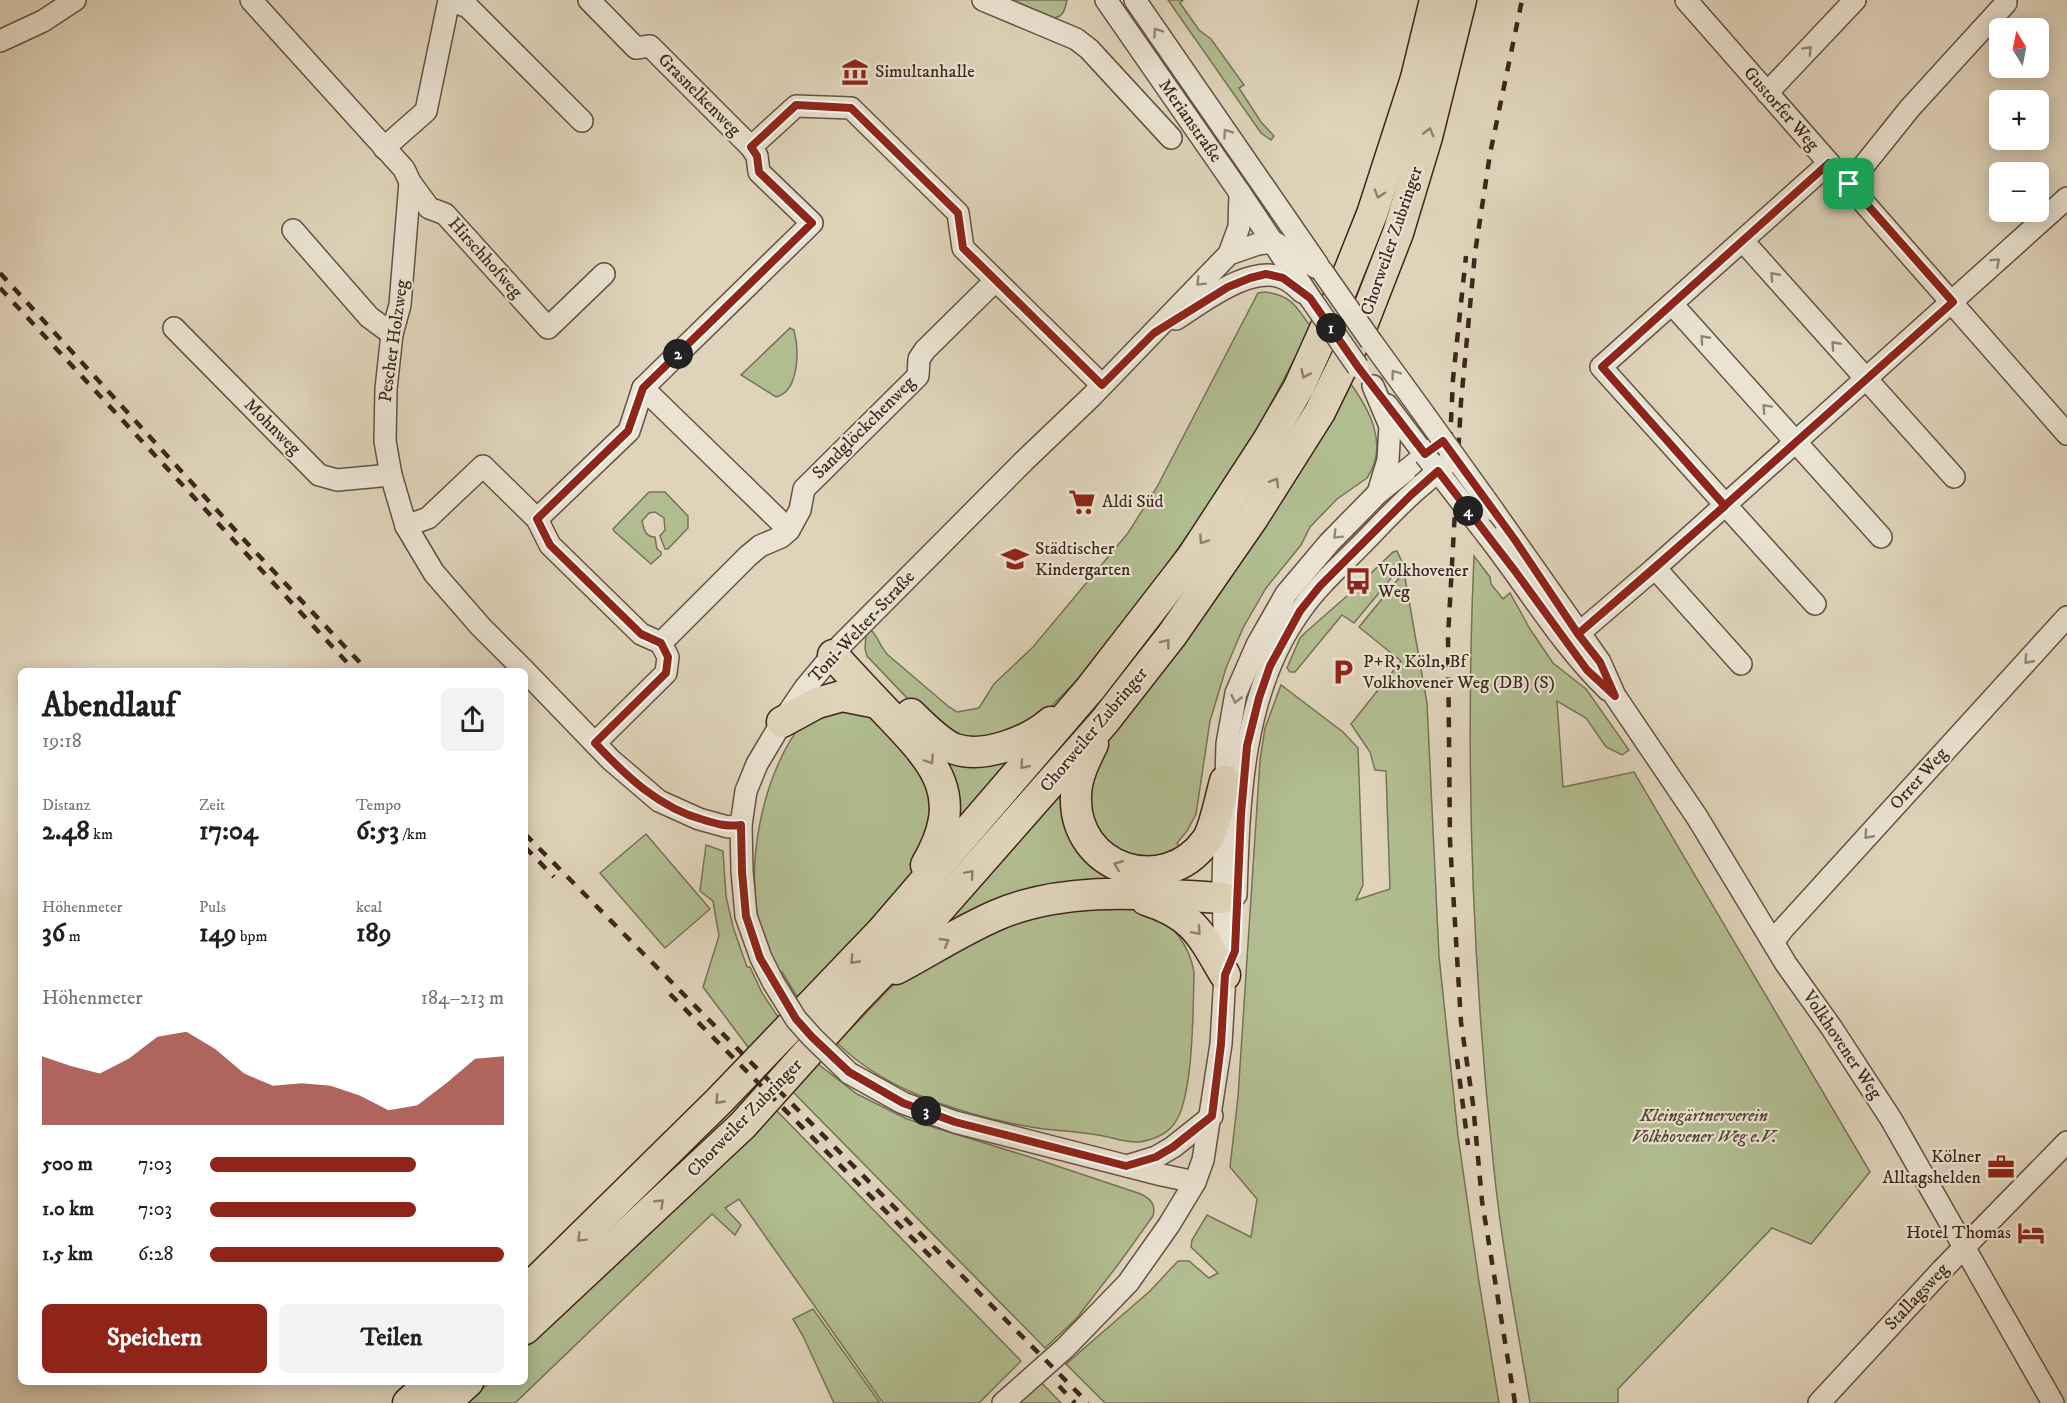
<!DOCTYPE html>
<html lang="de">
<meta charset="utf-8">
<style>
:root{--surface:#fff;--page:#f2f2f2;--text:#202124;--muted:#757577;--accent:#8f2418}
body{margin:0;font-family:"IM FELL DW Pica",serif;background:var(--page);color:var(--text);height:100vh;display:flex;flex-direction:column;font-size:22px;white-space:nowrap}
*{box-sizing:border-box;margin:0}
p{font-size:20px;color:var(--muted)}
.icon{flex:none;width:33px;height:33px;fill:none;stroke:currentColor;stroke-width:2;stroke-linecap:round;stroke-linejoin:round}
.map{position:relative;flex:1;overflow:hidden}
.panel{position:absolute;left:18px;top:668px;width:510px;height:717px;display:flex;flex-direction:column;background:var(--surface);border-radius:9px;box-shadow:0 3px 15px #0003}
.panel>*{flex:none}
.needle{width:39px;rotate:350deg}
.buttons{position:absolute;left:1989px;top:18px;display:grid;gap:12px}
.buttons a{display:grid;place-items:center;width:60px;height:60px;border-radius:9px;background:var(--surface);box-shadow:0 3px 15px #0003;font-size:30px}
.pin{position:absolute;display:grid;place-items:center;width:51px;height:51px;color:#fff;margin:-26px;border-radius:12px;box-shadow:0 3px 9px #0006}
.km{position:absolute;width:30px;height:30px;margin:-15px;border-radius:50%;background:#222;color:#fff;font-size:16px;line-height:30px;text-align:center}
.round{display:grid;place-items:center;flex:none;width:63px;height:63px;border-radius:9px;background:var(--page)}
.headline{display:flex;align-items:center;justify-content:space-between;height:102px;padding:0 24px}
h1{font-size:33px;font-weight:800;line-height:45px}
.metrics{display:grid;grid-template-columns:repeat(3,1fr);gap:9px;height:102px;padding:6px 24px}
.metrics div{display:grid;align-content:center}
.metrics b{font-size:26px;font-weight:800}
.metrics small{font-size:16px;font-weight:400}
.metrics p{font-size:16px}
.chart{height:168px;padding:12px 24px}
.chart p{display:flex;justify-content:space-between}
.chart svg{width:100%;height:108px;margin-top:6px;fill:var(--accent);opacity:.7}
.action{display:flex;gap:12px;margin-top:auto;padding:12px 24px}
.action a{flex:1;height:69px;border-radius:9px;background:var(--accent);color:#fff;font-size:24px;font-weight:800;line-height:69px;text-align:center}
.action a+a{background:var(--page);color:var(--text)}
ul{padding:0 24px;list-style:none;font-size:20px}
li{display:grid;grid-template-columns:96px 72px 1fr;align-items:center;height:45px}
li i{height:15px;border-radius:8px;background:var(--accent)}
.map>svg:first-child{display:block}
.green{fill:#b1bd90;stroke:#777256;stroke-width:1.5}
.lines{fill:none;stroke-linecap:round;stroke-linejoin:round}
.minor-casing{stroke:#665244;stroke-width:24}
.highway-casing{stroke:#3d271d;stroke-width:33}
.minor{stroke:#eae3d2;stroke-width:21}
.highway{stroke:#dfd4ba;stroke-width:30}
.rail{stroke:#3d271d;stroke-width:4.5;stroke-dasharray:10 10;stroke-linecap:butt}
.minor-bridge-casing{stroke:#665244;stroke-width:24;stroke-linecap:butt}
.minor-bridge{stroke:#eae3d2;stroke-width:21}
.oneway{stroke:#948578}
.oneway2{stroke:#8e7e6c}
.route-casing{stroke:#fff;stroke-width:12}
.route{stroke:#8f2418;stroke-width:8}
.labels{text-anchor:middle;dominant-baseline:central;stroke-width:4.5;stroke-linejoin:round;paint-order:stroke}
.poi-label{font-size:18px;fill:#3d271d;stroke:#eae3d2;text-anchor:start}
.street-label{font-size:18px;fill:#3d271d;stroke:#eae3d2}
.park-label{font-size:18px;font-style:italic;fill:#544534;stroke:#eae3d2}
</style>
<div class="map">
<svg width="2067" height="1403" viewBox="0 0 2067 1403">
<rect width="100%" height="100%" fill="#dfd4ba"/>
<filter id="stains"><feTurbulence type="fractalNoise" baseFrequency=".00333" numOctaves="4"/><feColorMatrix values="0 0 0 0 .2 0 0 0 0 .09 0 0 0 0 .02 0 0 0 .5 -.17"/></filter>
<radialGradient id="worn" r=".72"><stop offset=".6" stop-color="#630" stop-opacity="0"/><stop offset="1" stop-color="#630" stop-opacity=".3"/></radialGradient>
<g class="green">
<path d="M996 0H1067C1066 4 1065 11 1062 14 1051 27 1010 5 996 0Z"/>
<polygon points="1168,0 1183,0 1180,3 1199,30 1211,39 1244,85 1239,88 1261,122 1274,136 1271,140 1261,133"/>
<path d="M1265 292C1293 296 1296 307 1311 327L1263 419 1196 523 1153 584 1113 634 1076 681 1041 717 1026 728 975 741 931 723 867 656 865 649 866 635 871 630C879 638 880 647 888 655L949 707 957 712 979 708 994 684 1033 647 1128 533 1157 487 1258 293Z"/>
<path d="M790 328 794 330C799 349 800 391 776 397L741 375Z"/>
<path d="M1348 380C1368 407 1390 444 1367 478L1337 499 1310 527 1301 545 1266 588 1243 628 1226 668 1210 721 1196 814 1187 831 1177 843 1184 853 1155 866 1092 837 1087 770Z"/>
<path d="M649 492H665L688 516V528L668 549H665L660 536 665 530 664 518 655 512 649 513 642 521C644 529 645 537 655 537L657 549 661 552V555L651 564 614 531 613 529Z"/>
<polygon points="1397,551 1403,564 1354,623 1342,615 1295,672 1290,672 1287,668 1300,638 1306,632 1347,596 1393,552"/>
<path d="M1474 556 1490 577 1491 584 1503 599 1510 593 1530 629 1553 663 1586 689 1629 750 1622 755 1606 747 1586 718 1557 701 1563 787 1634 772 1870 1172 1811 1244 1772 1228 1618 1389V1403H1530C1517 1326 1502 1248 1494 1170 1472 966 1465 761 1474 556Z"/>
<polygon points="1404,572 1427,703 1439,956 1458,1136 1479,1282 1499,1403 1105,1403 1066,1364 1150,1291 1178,1261 1189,1261 1209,1278 1218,1273 1191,1247 1192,1240 1207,1215 1251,1237 1257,1199 1230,1167 1238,1097 1260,760 1265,728 1281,685 1343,732 1358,748 1363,885 1356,900 1390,889 1386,771 1375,770 1370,752 1351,724 1401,661 1359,627"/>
<path d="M856 703 921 756 939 820 912 874 799 1000 782 972 778 976C774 965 768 953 764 942 742 872 760 777 805 719Z"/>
<polygon points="941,749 1016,752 939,857"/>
<polygon points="1077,757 1069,799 1142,878 1193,881 1192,890 1150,887 927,944"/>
<polygon points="646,834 710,909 665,948 600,873"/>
<polygon points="706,845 723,851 726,896 733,927 747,967 750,967 762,993 780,1020 751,1051 703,987 719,936 713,901 700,891"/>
<path d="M1149 906C1171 926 1189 942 1194 972 1193 1006 1194 1099 1174 1124 1166 1135 1152 1140 1139 1142 1125 1143 1112 1137 1098 1135 1080 1132 1062 1131 1044 1129 1002 1123 956 1111 916 1094 887 1082 860 1065 837 1043L889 989 911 970 1030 910Z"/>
<path d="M818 1064 857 1094 907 1119 1033 1158 1141 1194C1151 1199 1156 1205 1153 1216L1120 1262 1076 1319 1045 1348 792 1091Z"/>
<polygon points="776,1110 1021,1361 979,1403 883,1403 739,1199 725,1208 741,1225 735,1235 712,1214 515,1403 467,1403 490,1382 525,1382 525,1348 741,1145"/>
<polygon points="813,1309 880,1403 834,1403 803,1336 793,1319"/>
<polygon points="1039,1380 1061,1403 1013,1403"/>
</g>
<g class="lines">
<defs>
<g id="minor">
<polyline points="251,0 404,169 410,182 429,208 445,214 548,328 604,274"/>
<polyline points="449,0 468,7 582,121"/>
<polyline points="983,0 1076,39 1089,49 1171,138"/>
<polyline points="1106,0 1240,193 1310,298"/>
<polyline points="1135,0 1318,265"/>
<polyline points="1686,0 2067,434"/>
<polyline points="0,41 43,21 75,0"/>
<polyline points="1767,93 1855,0"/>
<polyline points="751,147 796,106 851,108 958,213 963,248 1102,385"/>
<polyline points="384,148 426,111 449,0"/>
<polyline points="410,182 400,305 392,334 386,389 385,441 391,475 406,526 434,573 481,627 524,670"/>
<polyline points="1849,184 1910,108 2006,3"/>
<polyline points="293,230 369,317 392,334"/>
<polyline points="1743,241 1954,477"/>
<polyline points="1229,254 1239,227 1240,193"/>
<polyline points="1672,304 1881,537"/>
<path d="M1176 319C1202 303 1250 264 1283 278 1290 281 1297 287 1302 292"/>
<polyline points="174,328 319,475 337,480 391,475"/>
<polyline points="1371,341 1419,407"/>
<polyline points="1373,386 1390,426 1388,460 1378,493"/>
<polyline points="643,388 789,530"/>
<polyline points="1387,405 1425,455"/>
<polyline points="1493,510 1600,662 1615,696 1697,817 1786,964 1831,1027 1891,1119 2053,1403"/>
<polyline points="537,519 629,431 643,388 812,223 759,172 757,156 751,147 650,46 636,48 589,0"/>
<polyline points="406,526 428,518 483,466 537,519 550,545 641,634 661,643"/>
<path d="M1487 535C1527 586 1562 646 1608 690"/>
<polyline points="1655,568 1741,664"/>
<polyline points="1815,604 1601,367 1829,163"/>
<polyline points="1575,647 1578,634 1655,568 2067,198"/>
<polyline points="525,671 611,760 659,801 699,819 728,827 741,825"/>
<polyline points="595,743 666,673 668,657 661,643 748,556 760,546 781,537 789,530 800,510 804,489 918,376 919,359 925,350 995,281"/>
<path d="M1236 895C1239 799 1242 691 1301 610 1317 587 1337 569 1357 549 1378 528 1399 504 1422 485"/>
<polyline points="1773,942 1783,929 2067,617"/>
<polyline points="773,982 761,958 746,916 742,871 741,825 746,791 757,764 782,722 805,688 841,645 1024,461 1092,396 1229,254 1258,244 1274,242 1322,271"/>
<polyline points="849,1073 903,1103 955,1122 1162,1175 1195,1182"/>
<polyline points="1127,1166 1156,1157 1173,1147 1212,1116"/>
<polyline points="1003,1403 1065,1348 1128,1283 1169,1225 1195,1182 1203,1160 1221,1044 1225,975 1223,882 1227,744 1236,693 1257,645 1286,594 1329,543 1378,493 1443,441"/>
<polyline points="1819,1403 1942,1270 2067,1142"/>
</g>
<g id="highway">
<path d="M833 655C852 676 871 696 890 716 937 765 966 797 926 865"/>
<path d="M911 714C922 725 941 744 955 749 984 759 1029 741 1051 722"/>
<polyline points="782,722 817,703 842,696 877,703"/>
<path d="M1093 744C1085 760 1076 778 1076 796 1073 869 1164 899 1206 841 1214 831 1221 795 1225 781"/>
<path d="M1146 900C1193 915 1201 934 1225 975"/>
<path d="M896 969C930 951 962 930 997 915 1066 885 1151 894 1224 898"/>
<polyline points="525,1292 719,1101 881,932 1090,689 1192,557 1267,442 1299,387 1334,309 1372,214 1416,78 1435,0"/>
<polyline points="525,1329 743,1125 855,1000 906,947 1104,722 1172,635 1253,518 1320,412 1361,328 1398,233 1427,137 1461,0"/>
<polyline points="408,1403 431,1382"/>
<polyline points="445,1403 468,1382"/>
</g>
</defs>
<use href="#minor" class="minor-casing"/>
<use href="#highway" class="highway-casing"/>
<use href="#minor" class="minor"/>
<use href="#highway" class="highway"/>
<g class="rail">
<polyline points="0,273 247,543 367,670"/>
<polyline points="0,288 354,670"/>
<polyline points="1450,442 1453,379 1466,256"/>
<polyline points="525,834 1088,1403"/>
<polyline points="525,847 554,877"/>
<polyline points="670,994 932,1258"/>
<polyline points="1457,1059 1468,1145"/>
<polyline points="1059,1386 1075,1403"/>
<polyline points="1515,1403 1482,1201 1473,1104 1461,1022 1450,841 1448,637 1461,402 1475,253 1490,154 1522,0"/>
</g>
<defs>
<g id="minor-bridge">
<polyline points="1322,271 1371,341"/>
<polyline points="1310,298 1358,367"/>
<polyline points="1419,407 1493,510"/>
<polyline points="1425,455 1487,535"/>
<polyline points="1422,485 1447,463"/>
<polyline points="773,982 796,1019 812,1037 849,1073"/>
</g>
</defs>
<use href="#minor-bridge" class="minor-bridge-casing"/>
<use href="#minor-bridge" class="minor-bridge"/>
</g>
<defs><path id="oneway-chevron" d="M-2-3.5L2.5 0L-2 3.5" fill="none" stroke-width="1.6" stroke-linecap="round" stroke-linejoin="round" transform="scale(1.5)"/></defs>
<g class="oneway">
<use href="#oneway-chevron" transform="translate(1157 32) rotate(-125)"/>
<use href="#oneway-chevron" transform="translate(1808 50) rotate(-47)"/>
<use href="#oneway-chevron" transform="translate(1227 133) rotate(-125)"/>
<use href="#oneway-chevron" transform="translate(1996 262) rotate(-42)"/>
<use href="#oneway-chevron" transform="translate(1774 276) rotate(-132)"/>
<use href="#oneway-chevron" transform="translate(1200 282) rotate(135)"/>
<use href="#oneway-chevron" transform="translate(1704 339) rotate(-132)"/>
<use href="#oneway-chevron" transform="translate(1835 345) rotate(-132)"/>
<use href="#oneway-chevron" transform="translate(1395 374) rotate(-126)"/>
<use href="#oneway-chevron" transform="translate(1766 408) rotate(-133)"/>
<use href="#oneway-chevron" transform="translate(1337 535) rotate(135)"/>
<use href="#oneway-chevron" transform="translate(2028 660) rotate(132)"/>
<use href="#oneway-chevron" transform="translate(1236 699) rotate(103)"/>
<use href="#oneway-chevron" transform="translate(1868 835) rotate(132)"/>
</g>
<g class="oneway2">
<use href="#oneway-chevron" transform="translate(1429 132) rotate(-75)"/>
<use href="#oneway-chevron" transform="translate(1379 194) rotate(107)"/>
<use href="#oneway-chevron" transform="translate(1305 374) rotate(114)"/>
<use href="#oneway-chevron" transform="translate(1275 482) rotate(-58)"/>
<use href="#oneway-chevron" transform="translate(1203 540) rotate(124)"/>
<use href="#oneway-chevron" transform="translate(1166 643) rotate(-52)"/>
<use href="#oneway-chevron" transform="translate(930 760) rotate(56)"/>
<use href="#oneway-chevron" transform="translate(1024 765) rotate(131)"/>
<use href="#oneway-chevron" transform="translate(1118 865) rotate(-158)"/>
<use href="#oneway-chevron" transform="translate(970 874) rotate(-49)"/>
<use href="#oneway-chevron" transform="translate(1197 931) rotate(49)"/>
<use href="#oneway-chevron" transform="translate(945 942) rotate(-30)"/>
<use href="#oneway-chevron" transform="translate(854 960) rotate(134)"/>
<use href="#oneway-chevron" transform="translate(719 1100) rotate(134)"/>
<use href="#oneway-chevron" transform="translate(660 1203) rotate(-43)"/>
<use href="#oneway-chevron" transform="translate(581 1238) rotate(135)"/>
</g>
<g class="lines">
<defs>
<path id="route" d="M1849 184 1953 302 1655 568 1578 634 1515 540 1443 441 1425 454 1358 367 1310 298 1283 278 1266 274 1250 278 1228 287 1154 333 1102 385 963 248 958 213 851 108 796 105 751 147 757 156 759 172 812 223 643 388 628 431 537 519 550 545 641 634 661 643 668 657 666 673 595 743C626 776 659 808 704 820 717 824 727 827 741 825L742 872 746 916 760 958 796 1019 812 1037 849 1072 903 1103 955 1122 1126 1166 1156 1157 1173 1147 1212 1116 1221 1044 1225 975 1235 951 1241 814 1247 746 1259 698 1270 666 1300 611 1320 586 1411 495 1438 471 1515 571 1587 670 1615 696 1600 662 1578 634 1725 506 1602 367 1829 163 1849 184"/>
</defs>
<use href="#route" class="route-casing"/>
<use href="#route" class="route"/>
</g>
<defs>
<symbol id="museum-bare" viewBox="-9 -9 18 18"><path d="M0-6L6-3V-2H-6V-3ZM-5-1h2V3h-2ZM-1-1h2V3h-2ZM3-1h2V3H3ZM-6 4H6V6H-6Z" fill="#8f2418" stroke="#eae3d2" stroke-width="2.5" paint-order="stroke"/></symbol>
<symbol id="supermarket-bare" viewBox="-9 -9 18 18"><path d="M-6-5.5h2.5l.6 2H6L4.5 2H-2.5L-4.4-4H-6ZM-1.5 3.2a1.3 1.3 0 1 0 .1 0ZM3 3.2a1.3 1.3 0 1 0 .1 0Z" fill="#8f2418" stroke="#eae3d2" stroke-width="2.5" paint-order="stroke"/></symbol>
<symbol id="school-bare" viewBox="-9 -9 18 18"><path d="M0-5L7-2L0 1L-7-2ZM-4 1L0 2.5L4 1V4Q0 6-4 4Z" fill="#8f2418" stroke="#eae3d2" stroke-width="2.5" paint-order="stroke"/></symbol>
<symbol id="bus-bare" viewBox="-9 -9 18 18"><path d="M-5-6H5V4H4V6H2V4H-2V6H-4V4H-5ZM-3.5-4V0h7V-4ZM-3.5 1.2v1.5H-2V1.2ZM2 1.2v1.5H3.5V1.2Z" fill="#8f2418" stroke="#eae3d2" stroke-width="2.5" paint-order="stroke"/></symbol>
<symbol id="parking-bare" viewBox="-9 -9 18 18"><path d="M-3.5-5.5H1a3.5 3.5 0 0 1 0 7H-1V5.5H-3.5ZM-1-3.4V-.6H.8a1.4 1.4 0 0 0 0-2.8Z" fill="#8f2418" stroke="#eae3d2" stroke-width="2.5" paint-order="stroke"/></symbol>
<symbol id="office-bare" viewBox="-9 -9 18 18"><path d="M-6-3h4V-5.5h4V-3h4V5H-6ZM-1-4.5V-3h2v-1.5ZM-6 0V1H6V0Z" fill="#8f2418" stroke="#eae3d2" stroke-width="2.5" paint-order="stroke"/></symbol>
<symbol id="hotel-bare" viewBox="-9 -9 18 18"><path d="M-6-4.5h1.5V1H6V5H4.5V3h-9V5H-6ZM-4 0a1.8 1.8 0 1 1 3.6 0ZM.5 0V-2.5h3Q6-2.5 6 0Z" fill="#8f2418" stroke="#eae3d2" stroke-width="2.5" paint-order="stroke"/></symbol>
</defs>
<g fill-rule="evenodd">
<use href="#museum-bare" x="836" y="53" width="38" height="38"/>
<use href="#supermarket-bare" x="1063" y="483" width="38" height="38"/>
<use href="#school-bare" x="996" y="540" width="38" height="38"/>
<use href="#bus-bare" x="1339" y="562" width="38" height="38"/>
<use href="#parking-bare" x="1324" y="653" width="38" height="38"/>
<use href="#office-bare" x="1982" y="1148" width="38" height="38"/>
<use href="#hotel-bare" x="2012" y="1214" width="38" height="38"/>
</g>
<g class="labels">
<g class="poi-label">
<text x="875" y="72">Simultanhalle</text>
<text x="1102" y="502">Aldi Süd</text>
<text x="1035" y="549">Städtischer<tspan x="1035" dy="21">Kindergarten</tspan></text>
<text x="1378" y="571">Volkhovener<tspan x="1378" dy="21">Weg</tspan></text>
<text x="1363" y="662">P+R, Köln, Bf<tspan x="1363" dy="21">Volkhovener Weg (DB) (S)</tspan></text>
<text x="1981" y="1157" text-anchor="end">Kölner<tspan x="1981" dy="21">Alltagshelden</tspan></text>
<text x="2011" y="1233" text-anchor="end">Hotel Thomas</text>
</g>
<g class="street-label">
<text transform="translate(699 95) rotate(45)">Grasnelkenweg</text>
<text transform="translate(1781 109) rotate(49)">Gustorfer Weg</text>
<text transform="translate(1190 121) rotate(55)">Merianstraße</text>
<text transform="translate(1392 241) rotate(-71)">Chorweiler Zubringer</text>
<text transform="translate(485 258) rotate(48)">Hirschhofweg</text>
<text transform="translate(394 341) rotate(-82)">Pescher Holzweg</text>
<text transform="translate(272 427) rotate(45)">Mohnweg</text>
<text transform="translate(864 428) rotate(-45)">Sandglöckchenweg</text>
<text transform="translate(862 627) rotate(-47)">Toni-Welter-Straße</text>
<text transform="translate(1094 730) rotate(-50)">Chorweiler Zubringer</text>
<text transform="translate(1919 779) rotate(-48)">Orrer Weg</text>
<text transform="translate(1842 1045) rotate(56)">Volkhovener Weg</text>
<text transform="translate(745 1118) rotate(-46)">Chorweiler Zubringer</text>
<text transform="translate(1917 1297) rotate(-47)">Stallagsweg</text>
</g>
<g class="park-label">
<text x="1704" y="1116">Kleingärtnerverein<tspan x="1704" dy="21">Volkhovener Weg e.V.</tspan></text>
</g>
</g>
<rect width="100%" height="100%" filter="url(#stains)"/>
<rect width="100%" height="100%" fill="url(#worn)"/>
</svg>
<div class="buttons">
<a><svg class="needle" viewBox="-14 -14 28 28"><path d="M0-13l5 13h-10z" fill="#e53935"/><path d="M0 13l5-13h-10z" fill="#757577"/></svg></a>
<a>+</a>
<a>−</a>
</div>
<div class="pin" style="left:1849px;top:184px;background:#1e9e55"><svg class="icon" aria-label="arrive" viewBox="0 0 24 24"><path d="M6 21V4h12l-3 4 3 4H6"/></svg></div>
<b class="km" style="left:1331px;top:328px">1</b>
<b class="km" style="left:678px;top:354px">2</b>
<b class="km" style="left:926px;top:1111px">3</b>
<b class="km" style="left:1468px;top:511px">4</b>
<section class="panel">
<div class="headline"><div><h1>Abendlauf</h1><p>19:18</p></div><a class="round"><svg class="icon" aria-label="share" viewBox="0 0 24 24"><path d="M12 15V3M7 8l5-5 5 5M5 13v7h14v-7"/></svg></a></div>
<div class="metrics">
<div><p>Distanz</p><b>2.48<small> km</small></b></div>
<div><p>Zeit</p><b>17:04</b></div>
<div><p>Tempo</p><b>6:53<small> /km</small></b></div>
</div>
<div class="metrics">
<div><p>Höhenmeter</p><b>36<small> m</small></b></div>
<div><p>Puls</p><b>149<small> bpm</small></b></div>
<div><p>kcal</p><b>189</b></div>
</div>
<div class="chart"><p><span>Höhenmeter</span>184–213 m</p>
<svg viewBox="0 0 160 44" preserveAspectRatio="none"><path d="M0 44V16L10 20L20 23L30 17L40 8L50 6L60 13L70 23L80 28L90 27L100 28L110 32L120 38L130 36L140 27L150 17L160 16V44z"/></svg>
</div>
<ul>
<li><b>500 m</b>7:03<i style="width:70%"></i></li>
<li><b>1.0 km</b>7:03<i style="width:70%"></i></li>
<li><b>1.5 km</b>6:28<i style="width:100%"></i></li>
</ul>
<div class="action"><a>Speichern</a><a>Teilen</a></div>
</section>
</div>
